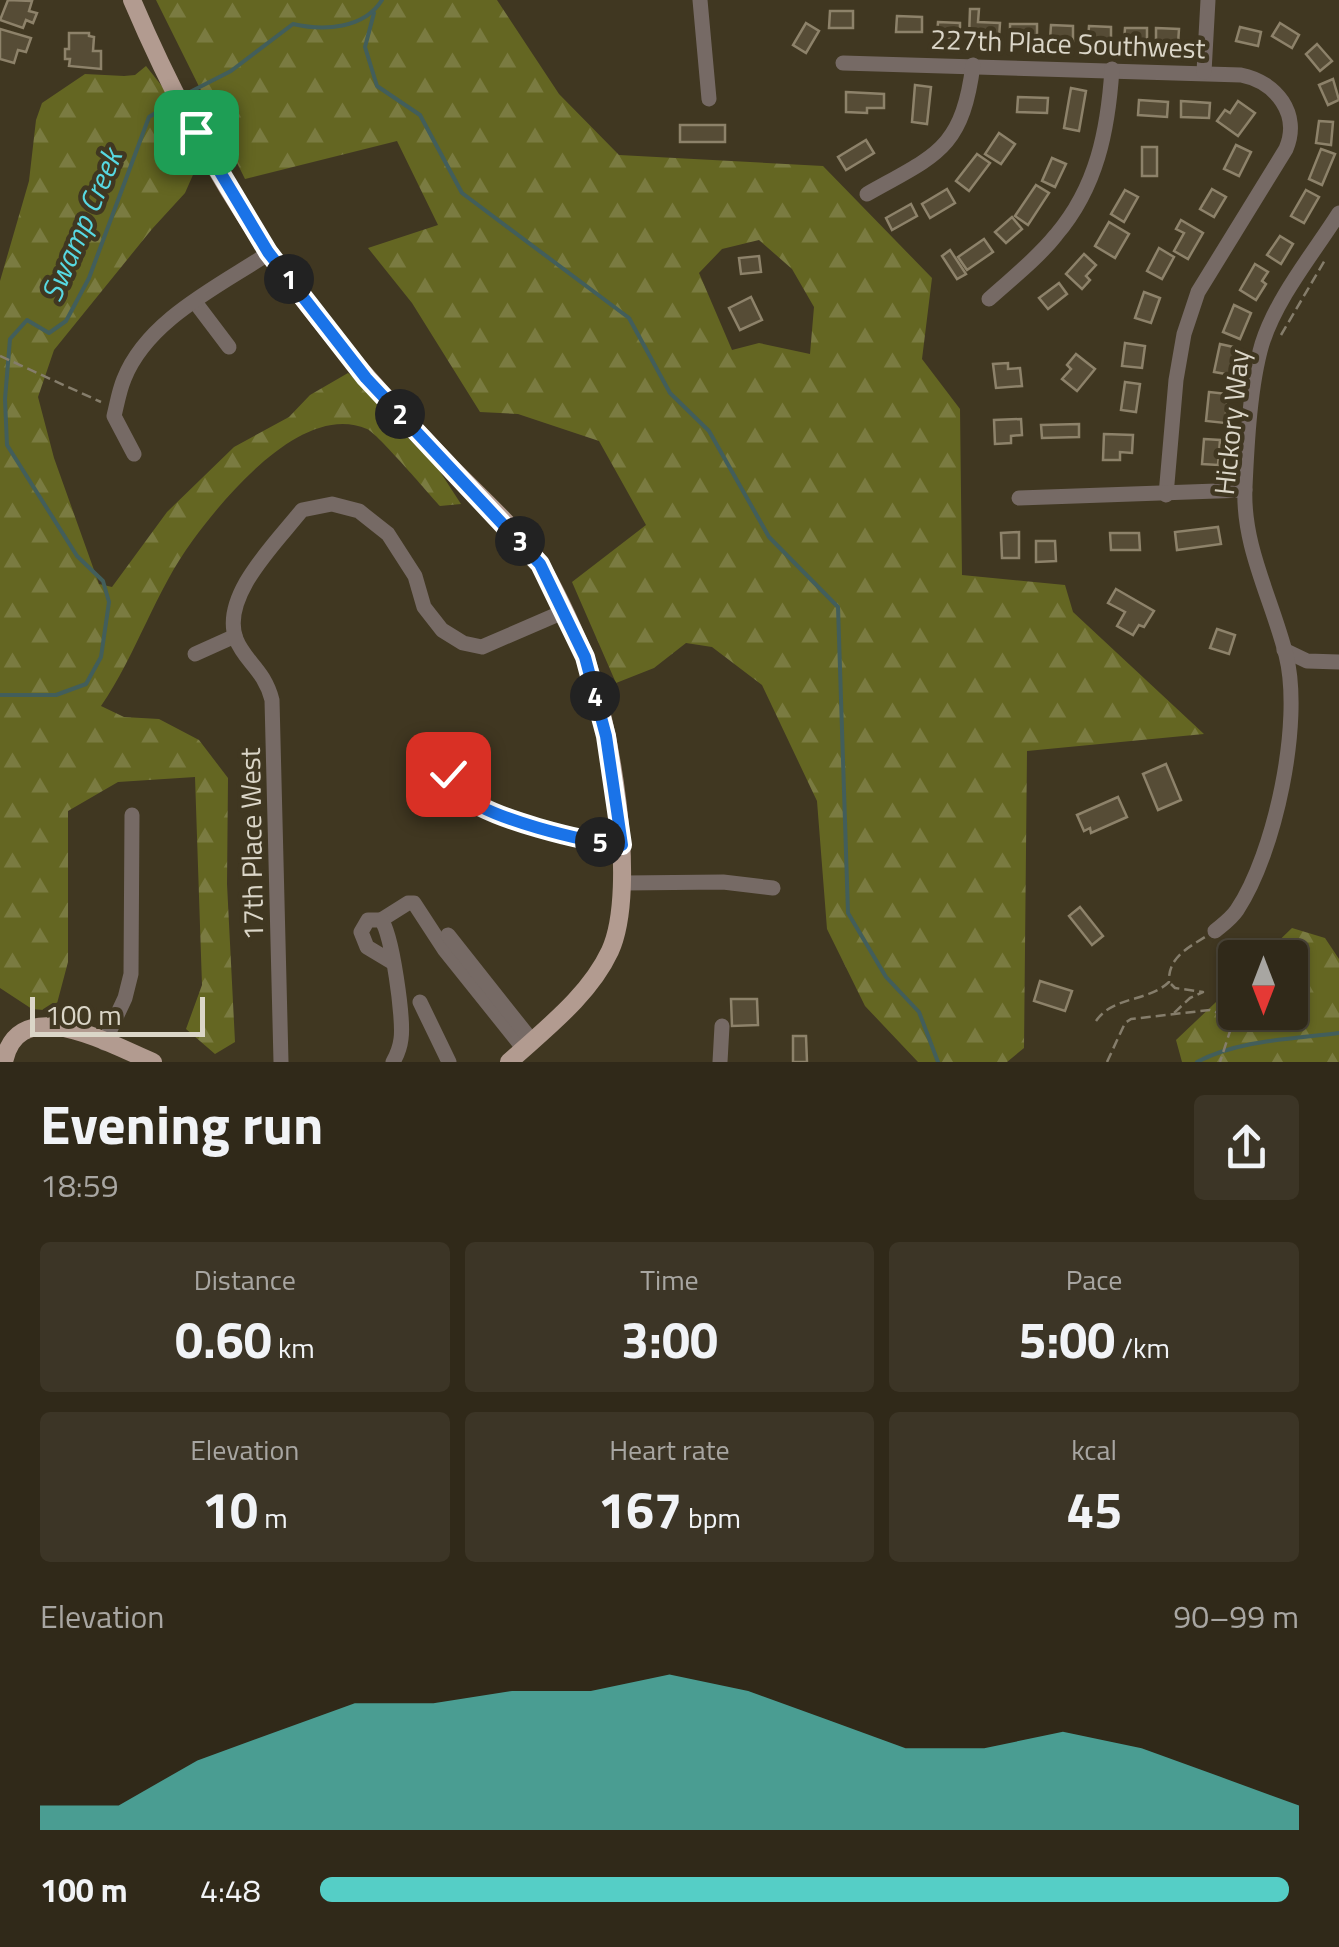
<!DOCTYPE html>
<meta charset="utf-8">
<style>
:root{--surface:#302919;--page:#3c3526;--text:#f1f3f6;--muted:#a8a6a2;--line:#4b4538;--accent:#55cec6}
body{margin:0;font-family:"Titillium Web",sans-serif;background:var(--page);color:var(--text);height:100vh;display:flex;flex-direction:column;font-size:38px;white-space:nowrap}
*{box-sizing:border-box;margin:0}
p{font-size:32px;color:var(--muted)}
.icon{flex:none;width:55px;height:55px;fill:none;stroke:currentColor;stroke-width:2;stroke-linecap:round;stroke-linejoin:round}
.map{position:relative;height:1062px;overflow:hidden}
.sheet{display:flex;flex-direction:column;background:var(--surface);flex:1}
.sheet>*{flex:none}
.needle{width:65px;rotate:180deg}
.tools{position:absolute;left:1218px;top:940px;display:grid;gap:20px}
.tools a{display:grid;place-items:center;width:90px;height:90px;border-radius:10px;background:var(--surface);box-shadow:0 2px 8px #0004,0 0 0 2px var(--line);font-size:50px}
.scale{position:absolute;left:30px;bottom:25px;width:175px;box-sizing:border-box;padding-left:10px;border:5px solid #dbd6c8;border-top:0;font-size:28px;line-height:35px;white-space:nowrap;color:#dbd6c8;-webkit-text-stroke:8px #403721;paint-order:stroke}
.pin{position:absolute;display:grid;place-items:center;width:85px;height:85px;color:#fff;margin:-42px;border-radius:20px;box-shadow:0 5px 15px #0006}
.km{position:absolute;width:50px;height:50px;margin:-25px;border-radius:50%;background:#222;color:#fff;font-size:28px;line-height:50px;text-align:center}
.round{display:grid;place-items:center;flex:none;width:105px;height:105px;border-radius:10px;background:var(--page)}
.headline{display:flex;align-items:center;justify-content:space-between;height:170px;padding:0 40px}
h1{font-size:55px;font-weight:700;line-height:75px}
.stats{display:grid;grid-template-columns:repeat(3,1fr);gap:15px;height:170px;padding:10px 40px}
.stats div{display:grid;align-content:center;border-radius:10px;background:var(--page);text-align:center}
.stats b{font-size:50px;font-weight:700}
.stats small{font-size:28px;font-weight:400}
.stats p{font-size:28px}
.chart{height:280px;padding:20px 40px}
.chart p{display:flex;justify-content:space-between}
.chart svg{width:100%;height:180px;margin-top:10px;fill:var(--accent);opacity:.7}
ul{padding:0 40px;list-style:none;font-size:32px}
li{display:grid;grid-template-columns:160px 120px 1fr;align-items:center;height:75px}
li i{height:25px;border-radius:12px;background:var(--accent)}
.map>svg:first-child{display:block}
.forest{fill:url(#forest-firs);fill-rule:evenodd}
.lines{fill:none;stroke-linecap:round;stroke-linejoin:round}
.stream{stroke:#425e5b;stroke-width:4}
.building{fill:#564c36;stroke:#8d826a;stroke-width:2.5}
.path{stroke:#857d6b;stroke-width:2.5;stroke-dasharray:10 5;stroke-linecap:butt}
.minor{stroke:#766a65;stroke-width:15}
.major{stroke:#b29b90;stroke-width:18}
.route-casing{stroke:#fff;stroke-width:20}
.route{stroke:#1a73e8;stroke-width:12}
.labels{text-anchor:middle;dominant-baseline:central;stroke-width:9;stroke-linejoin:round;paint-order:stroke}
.street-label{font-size:28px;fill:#dbd6c8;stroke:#403721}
.water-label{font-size:30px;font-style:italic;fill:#57d8e2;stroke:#403721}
</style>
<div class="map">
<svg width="1339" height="1062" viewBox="0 0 1339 1062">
<defs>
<pattern id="forest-firs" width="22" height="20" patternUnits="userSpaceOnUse" patternTransform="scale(2.5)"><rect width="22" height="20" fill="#646622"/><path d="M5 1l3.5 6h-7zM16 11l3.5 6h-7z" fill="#7a7b41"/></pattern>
</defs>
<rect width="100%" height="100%" fill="#403721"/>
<g class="forest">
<path d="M156 0H497L559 94 619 155 823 166 932 278 922 359 960 409 962 575 1065 585 1073 612 1204 734 1027 751 1024 1048 1007 1062H918L865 1006 827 929 817 801 762 685 712 647 686 643 654 668 616 683 572 582 646 525 599 441 518 414 480 412 412 303 368 248 438 225 397 141 245 179ZM759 240 792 269 814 307 810 354 759 343 732 350 699 273 722 249Z"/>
<path d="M146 66 165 90 196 168 185 193 152 229 54 350 38 397 54 458 99 584 112 587 167 512 234 447 289 417 310 395 348 373 365 387 391 421 437 467 461 504 440 506C428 493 378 434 367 429 304 401 226 495 193 540 155 591 137 654 101 706L124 717 159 719 199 740 228 778 227 884 235 1042 215 1054 186 1029 202 985 195 777 118 782 68 811V962L55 1011 32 1009 0 988V281L29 181 36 120 42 103 85 74 124 76 135 75Z"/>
<polygon points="1292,928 1325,938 1339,959 1339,1062 1182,1062 1176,1040 1235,984 1235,1012 1290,1012 1290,958 1262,957"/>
</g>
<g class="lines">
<g class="stream">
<polyline points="374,13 365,47 377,86 420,115 462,193 629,318 670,393 709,431 769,537 838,607 848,913 886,977 919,1012 938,1062"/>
<path d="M184 95 231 71 293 24C324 31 364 29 382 0"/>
<polyline points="0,695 56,695 86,684 101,657 109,602 103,581 77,556 7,445 5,399 10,339 27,320 49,333 66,321 89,278 149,117 172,103"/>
<path d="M1197 1062C1239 1040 1292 1039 1339 1033"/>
</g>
</g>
<g class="building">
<polygon points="8,0 32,1 29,11 37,13 33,23 26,20 23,28 0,20"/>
<polygon points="970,9 979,9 978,22 1000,23 999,38 969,37"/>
<polygon points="830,11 853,11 853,28 829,28"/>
<polygon points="897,16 922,17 922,32 896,32"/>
<polygon points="938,22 960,23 960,38 937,37"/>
<polygon points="806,23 819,31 806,53 793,45"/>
<polygon points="1280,23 1299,35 1292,48 1272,36"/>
<rect x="1010" y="24" width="27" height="15"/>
<polygon points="1051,25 1073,26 1073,41 1050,40"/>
<polygon points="1089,26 1111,27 1111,42 1088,41"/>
<polygon points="1240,27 1261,32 1258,46 1236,41"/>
<polygon points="1125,28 1147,28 1147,44 1124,43"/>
<polygon points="1156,28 1179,29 1178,44 1156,44"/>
<polygon points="0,29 31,38 26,52 18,50 14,63 0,59"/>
<polygon points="69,33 89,33 89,36 94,37 93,51 101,51 101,69 69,66 70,59 65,59 65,49 69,49"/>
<polygon points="1317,44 1332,61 1320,71 1306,54"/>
<polygon points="1333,79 1339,100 1328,105 1319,85"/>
<polygon points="915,85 931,87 927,124 912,122"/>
<polygon points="1071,88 1086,91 1079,131 1064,128"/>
<polygon points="846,92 884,94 884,108 867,108 867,113 846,112"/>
<polygon points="1018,97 1048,98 1047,113 1017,112"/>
<polygon points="1139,100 1168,102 1167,117 1138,115"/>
<polygon points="1181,101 1210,103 1209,118 1181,117"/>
<polygon points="1238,101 1255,113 1238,136 1217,121 1225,110 1230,113"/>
<polygon points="1319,121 1333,122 1331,145 1316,143"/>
<rect x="680" y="125" width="45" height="17"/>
<polygon points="999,133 1015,144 1001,164 985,154"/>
<polygon points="866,140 874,153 846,170 838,157"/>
<polygon points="1236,145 1251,152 1239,176 1224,169"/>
<rect x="1142" y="147" width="15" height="29"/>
<polygon points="1321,149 1335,154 1322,185 1309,179"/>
<polygon points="977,154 990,163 969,191 956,181"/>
<polygon points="1052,158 1066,164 1055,187 1042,181"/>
<polygon points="1036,185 1049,193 1028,225 1015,216"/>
<polygon points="947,189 955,203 930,218 922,204"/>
<polygon points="1212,189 1226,197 1214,217 1200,209"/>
<polygon points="1125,190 1138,197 1124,222 1111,214"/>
<polygon points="1306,190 1319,197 1304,223 1291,216"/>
<polygon points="911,204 917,216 892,230 886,218"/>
<polygon points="1012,217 1022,229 1006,243 995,232"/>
<polygon points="1181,220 1203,233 1188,259 1174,251 1184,233 1176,229"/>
<polygon points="1109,222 1129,234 1115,258 1095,246"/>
<polygon points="1280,236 1293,244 1281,264 1267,255"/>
<polygon points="984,239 993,252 967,270 958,257"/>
<polygon points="1159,248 1174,257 1162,279 1147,271"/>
<polygon points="950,250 966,274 957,279 942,256"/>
<polygon points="1084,254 1096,265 1086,276 1090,280 1082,289 1066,274"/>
<polygon points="759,256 761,272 741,274 739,258"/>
<polygon points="1255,264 1268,272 1262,281 1266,284 1256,300 1240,290"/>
<polygon points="1059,283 1067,294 1048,309 1039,298"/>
<polygon points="1144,292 1160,298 1151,323 1135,318"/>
<polygon points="751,297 762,320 740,330 729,308"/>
<polygon points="1234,305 1251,313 1240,339 1223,332"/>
<polygon points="1125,343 1145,346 1142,368 1122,366"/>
<polygon points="1220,344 1238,348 1232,375 1214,372"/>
<polygon points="1076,354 1095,369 1077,391 1062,379 1071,369 1067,365"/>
<polygon points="1008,363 1008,369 1020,368 1022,386 996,388 993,364"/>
<polygon points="1125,382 1140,384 1136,412 1121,410"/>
<polygon points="1209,392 1228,394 1225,423 1206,421"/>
<polygon points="1021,419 1022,435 1011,436 1011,443 995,444 994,420"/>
<polygon points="1079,424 1079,437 1042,438 1041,425"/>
<polygon points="1104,434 1133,435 1132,453 1120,452 1120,460 1103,460"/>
<polygon points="1204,439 1220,440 1218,465 1202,464"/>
<polygon points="1218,527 1221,544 1177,550 1175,532"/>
<polygon points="1019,532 1019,558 1002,558 1001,533"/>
<polygon points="1110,533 1139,533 1140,550 1111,550"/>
<polygon points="1036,541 1055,541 1056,561 1036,562"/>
<polygon points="1116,589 1154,611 1144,627 1139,625 1133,635 1117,626 1125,612 1108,603"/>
<polygon points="1217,629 1235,635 1229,654 1210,648"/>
<polygon points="1166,764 1181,800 1158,810 1143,774"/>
<polygon points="1118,797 1127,817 1091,833 1090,828 1084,831 1077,815"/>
<polygon points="1080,907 1103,936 1092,945 1069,916"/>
<polygon points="1040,981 1072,991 1065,1011 1034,1001"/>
<polygon points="731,999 757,999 758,1025 732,1026"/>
<polygon points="793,1036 806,1036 807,1062 793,1062"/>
</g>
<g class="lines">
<g class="path">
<polyline points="1281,335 1325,260"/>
<polyline points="0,356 101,402"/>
<polyline points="1171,984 1175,988 1203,992 1190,998 1174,1013"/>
<polyline points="1235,1019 1245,1012"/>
<path d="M1096 1021C1113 996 1148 1002 1169 982 1168 958 1186 949 1205 937"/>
<polyline points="1107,1062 1125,1023 1131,1019 1210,1010 1234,1019 1220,1062"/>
</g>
<g class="minor">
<polyline points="700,0 709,99"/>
<path d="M843 63 1241 75C1276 82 1301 114 1286 149L1198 292 1184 334 1176 380 1166 495"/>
<polyline points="1204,72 1208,0"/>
<path d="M867 194C936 155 962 150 973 65"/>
<path d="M989 299C1011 279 1037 259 1056 235 1097 187 1108 130 1112 69"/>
<polyline points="195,302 229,347"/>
<path d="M134 454 114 416C117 404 119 391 124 379 147 320 219 286 269 253"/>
<polyline points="1019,498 1245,490"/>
<polyline points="1284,650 1307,661 1339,662"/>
<polyline points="195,654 235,636"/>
<path d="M448 774C451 782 454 789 461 794 488 818 585 843 622 845"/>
<polyline points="624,883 723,882 773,888"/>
<polyline points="381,920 408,903 414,903 444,949 524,1049"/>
<path d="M1215 931C1222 925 1231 919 1237 910 1275 853 1303 722 1286 655 1272 599 1242 546 1245 487 1247 443 1250 385 1262 344 1277 297 1313 254 1339 213"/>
<polyline points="448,935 532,1041"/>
<path d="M392 962 367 947 361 932 368 920H381C392 932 404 1020 401 1039 400 1047 397 1055 393 1062"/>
<polyline points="420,1002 449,1062"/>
<polyline points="104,1043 125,998 131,974 132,815"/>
<path d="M281 1062 272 700C264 669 245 662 236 639 220 596 277 542 302 510L332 504 359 511 388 534 415 576 424 607 442 630 463 643 482 647 563 612"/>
<polyline points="720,1062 722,1026"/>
</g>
<g class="major">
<path d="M132 0C169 87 215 174 269 252 320 327 382 395 444 460 473 491 520 531 541 566 557 593 572 626 584 655 610 719 639 888 610 951 589 996 545 1029 509 1062"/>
<path d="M4 1062C18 990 113 1046 153 1062"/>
</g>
</g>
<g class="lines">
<defs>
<path id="route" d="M196 132 268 252 366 378 540 564 585 657 606 736 622 845C584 842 489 819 461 794 454 789 451 782 448 774"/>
</defs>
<use href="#route" class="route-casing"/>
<use href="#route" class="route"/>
</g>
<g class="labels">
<g class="street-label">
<text transform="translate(1068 43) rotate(2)">227th Place Southwest</text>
<text transform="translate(1231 422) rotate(-84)">Hickory Way</text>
<text transform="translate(251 844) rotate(-91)">17th Place West</text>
</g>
<g class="water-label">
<text transform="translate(81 225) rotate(-67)">Swamp Creek</text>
</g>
</g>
</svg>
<div class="tools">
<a><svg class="needle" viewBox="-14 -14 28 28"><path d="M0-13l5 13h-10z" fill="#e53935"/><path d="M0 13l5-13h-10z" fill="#a8a6a2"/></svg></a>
</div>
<div class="scale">100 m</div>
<div class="pin" style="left:196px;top:132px;background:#1e9e55"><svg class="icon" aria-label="arrive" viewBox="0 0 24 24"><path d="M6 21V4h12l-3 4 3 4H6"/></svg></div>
<div class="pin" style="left:448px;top:774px;background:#d93025"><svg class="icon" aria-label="check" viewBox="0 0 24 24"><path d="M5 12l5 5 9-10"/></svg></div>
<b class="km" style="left:289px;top:279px">1</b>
<b class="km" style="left:400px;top:414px">2</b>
<b class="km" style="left:520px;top:541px">3</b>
<b class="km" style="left:595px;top:696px">4</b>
<b class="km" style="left:600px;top:842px">5</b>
</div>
<section class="sheet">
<div class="headline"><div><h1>Evening run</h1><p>18:59</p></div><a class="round"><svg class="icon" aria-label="share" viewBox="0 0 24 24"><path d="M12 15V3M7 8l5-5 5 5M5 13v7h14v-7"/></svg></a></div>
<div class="stats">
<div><p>Distance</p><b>0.60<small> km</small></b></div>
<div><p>Time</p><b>3:00</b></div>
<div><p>Pace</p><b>5:00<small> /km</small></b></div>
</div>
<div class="stats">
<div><p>Elevation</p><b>10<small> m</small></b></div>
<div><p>Heart rate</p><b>167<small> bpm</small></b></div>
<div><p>kcal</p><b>45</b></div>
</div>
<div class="chart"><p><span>Elevation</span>90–99 m</p>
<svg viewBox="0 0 160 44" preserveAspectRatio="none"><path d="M0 44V38L10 38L20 27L30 20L40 13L50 13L60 10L70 10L80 6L90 10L100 17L110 24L120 24L130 20L140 24L150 31L160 38V44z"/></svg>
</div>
<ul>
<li><b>100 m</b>4:48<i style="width:99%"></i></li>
</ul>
</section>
